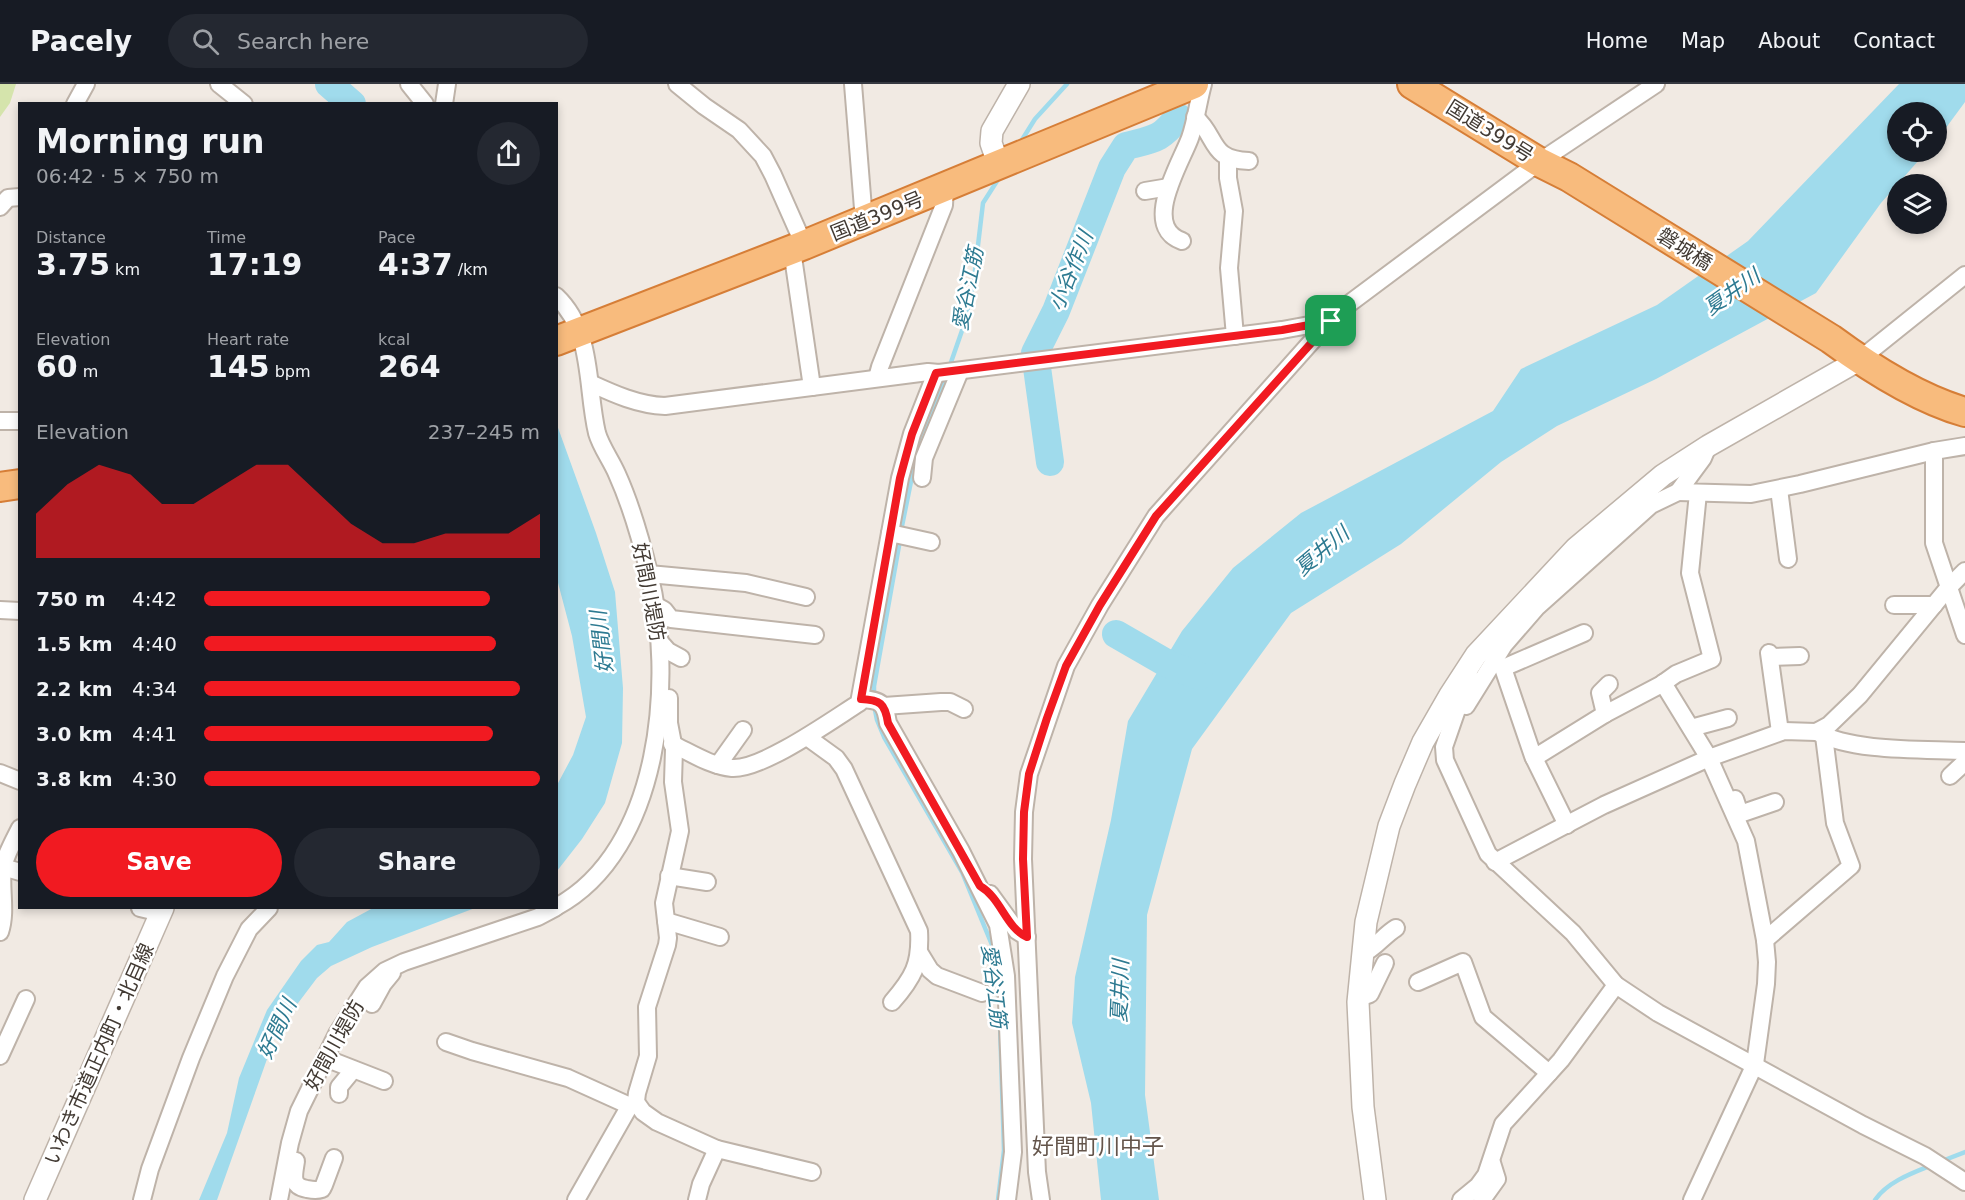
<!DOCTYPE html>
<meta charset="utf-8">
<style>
:root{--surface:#171b24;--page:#242831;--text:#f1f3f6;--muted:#9ea1a6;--line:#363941;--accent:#f11a21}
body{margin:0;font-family:"DejaVu Sans","Noto Sans JP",sans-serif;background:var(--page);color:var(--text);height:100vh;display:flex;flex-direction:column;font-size:22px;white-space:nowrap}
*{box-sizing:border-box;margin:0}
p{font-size:20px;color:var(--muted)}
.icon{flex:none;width:33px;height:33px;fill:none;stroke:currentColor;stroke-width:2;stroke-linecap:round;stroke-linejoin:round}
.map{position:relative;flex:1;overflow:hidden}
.side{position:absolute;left:18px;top:18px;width:540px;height:807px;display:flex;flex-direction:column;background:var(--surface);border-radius:0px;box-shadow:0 3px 9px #0003}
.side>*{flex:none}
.buttons{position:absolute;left:1887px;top:18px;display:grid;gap:12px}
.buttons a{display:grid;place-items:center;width:60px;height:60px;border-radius:50%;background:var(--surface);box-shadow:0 3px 9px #0003;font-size:30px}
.pin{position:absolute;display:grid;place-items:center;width:51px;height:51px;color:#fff;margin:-26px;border-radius:12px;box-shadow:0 3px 9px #0006}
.round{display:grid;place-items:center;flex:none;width:63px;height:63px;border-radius:32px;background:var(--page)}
.summary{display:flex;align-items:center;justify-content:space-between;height:102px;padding:0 18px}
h1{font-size:33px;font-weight:800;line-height:45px}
.stats{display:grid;grid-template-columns:repeat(3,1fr);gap:9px;height:102px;padding:6px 18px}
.stats div{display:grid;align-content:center}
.stats b{font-size:30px;font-weight:800}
.stats small{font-size:16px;font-weight:400}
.stats p{font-size:16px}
.chart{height:168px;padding:12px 18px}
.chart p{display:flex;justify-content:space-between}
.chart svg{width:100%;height:108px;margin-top:6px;fill:var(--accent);opacity:.7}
.action{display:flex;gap:12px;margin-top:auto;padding:12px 18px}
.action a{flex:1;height:69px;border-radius:36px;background:var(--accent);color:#fff;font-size:24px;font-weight:800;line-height:69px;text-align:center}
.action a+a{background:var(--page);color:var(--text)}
ul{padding:0 18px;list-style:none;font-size:20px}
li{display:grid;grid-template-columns:96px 72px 1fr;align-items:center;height:45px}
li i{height:15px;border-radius:8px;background:var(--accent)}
header{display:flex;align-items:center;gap:36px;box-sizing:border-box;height:84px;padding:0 30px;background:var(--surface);border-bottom:2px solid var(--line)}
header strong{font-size:28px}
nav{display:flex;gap:33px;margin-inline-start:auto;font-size:21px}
.search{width:420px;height:54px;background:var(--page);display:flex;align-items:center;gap:15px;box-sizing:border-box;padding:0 21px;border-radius:33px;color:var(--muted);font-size:22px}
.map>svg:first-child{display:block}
.green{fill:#d5e4ac}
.water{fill:#a0dbec}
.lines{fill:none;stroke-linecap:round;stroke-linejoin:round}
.stream{stroke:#a0dbec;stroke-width:4.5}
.river{stroke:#a0dbec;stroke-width:28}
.minor-casing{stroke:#beb3a9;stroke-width:20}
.tertiary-casing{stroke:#beb3a9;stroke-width:24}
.trunk-casing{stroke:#d67e37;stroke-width:32}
.minor{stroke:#fff;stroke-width:16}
.tertiary{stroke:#fff;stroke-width:21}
.trunk{stroke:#f8bb7d;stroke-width:28}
.route-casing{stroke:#fff;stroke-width:12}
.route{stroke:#f11a21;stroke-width:8}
.labels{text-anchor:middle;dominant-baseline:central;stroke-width:5;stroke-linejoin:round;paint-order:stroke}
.street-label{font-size:20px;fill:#423a33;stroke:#fff}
.water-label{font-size:21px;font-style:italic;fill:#2d7a91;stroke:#fff}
.quarter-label{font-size:22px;fill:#64554b;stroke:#fff}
</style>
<header>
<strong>Pacely</strong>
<div class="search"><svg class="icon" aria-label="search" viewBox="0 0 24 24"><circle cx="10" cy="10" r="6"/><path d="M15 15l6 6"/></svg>Search here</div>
<nav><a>Home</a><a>Map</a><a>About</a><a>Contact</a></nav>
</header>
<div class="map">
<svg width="1965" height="1116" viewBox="0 0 1965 1116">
<rect width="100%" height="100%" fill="#f1eae3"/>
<polygon class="green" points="0,0 16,0 10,19 0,33"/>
<g class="water">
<polygon points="1899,0 1965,0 1965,18 1937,56 1936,28 1898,28 1898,68 1926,68 1881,119 1816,209 1656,295 1557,342 1501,378 1401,460 1291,529 1192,665 1147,831 1145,1011 1159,1116 1101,1116 1091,1019 1072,939 1075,893 1111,736 1128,637 1182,547 1233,484 1301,429 1493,327 1521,285 1657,221 1748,157"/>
<polygon points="557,341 596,449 615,508 623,604 622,659 605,719 582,755 557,787 557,701 573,671 586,633 572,552 557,495"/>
<polygon points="373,824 475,824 372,863 331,882 317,894 277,947 217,1116 199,1116 227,1049 239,994 267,926 301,877 317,861 329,858 347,838"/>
</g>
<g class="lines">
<g class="stream">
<polyline points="1020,59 1035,35 1067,0"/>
<polyline points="949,284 965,238 974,195 983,119 999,94"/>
<polyline points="901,447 920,353 946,292"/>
<polyline points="874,613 874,602 900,456"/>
<polyline points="874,621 877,636 884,653 962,788 992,861 999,914"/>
<polyline points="1942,1077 1965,1068"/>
<polyline points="998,1116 1004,1066 1000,940"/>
<path d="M1875 1116C1887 1098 1912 1089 1932 1081"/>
</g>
<g class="river">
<polyline points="329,0 352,20"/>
<path d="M1050 378 1035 269 1056 227 1112 84 1126 62C1153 55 1161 56 1178 33"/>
<polyline points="1116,550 1168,580 1199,592"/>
</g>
<defs>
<g id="minor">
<polyline points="219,0 244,20"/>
<polyline points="409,0 425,20"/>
<polyline points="677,0 704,22 739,46 763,72 773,91 804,161"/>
<polyline points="853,0 864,137"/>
<polyline points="75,20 86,0"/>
<polyline points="444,20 447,0"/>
<path d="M1195 33C1218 53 1209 76 1249 77"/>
<polyline points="1228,74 1228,94 1234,127 1229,184 1235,252"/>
<polyline points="1145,107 1169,103"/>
<polyline points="0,123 8,114 20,113"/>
<path d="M1182 157C1141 142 1180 81 1190 54 1196 37 1198 18 1203 0"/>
<polyline points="792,166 812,303"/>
<path d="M556 212C594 248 586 303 597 349 601 363 611 376 617 390 631 421 641 456 649 489 675 593 662 766 556 823"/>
<polyline points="1859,276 1965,191"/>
<polyline points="877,294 880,283 944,121 945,104"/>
<path d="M590 299C614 310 638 321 665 322L928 288 939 289 1282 246 1331 237"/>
<polyline points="0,337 20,337"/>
<polyline points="1708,362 1703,374 1678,408 1751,410 1800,400 1934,367 1965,362"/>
<polyline points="1934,367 1934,459 1965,551"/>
<polyline points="922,394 924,374 960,287"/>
<polyline points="1779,405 1788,475"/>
<polyline points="890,449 931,458"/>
<polyline points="649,490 746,499 806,513"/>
<polyline points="655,521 664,526 671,535 815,551"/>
<polyline points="1894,521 1934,521"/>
<polyline points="0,526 20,527"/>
<polyline points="660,558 668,567 681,574"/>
<polyline points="1769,569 1780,648"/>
<polyline points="1770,573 1800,572"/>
<polyline points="1469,591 1444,663 1445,676 1488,770 1573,849 1616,901 1658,929 1863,1041 1925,1072 1965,1098"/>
<polyline points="1663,599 1709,674 1746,757 1765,856 1767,878 1766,900 1755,980 1692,1116"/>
<polyline points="669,614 669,639 674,665 673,698 680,747 664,819 668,854 667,861 647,923 648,972 637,1009 636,1017 638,1021 643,1028 657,1038 717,1065 812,1088"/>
<path d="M861 615C881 616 885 619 888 639L961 767 998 841 1006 892 1013 1068 1007 1116"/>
<polyline points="884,622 941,618 950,618 964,625"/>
<polyline points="1466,622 1504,561 1537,523 1651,421 1678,408"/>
<polyline points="1605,630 1600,609 1609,600"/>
<polyline points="1691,644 1728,634"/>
<path d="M1817 648C1852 668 1923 665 1965 667"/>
<path d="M807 653 836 674 844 685 919 847C921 880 913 894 892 918"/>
<path d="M672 660C691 669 711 682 732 684 762 686 832 636 859 619L900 394 912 350 936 289"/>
<polyline points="1534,674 1605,630 1662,600 1676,590 1712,575 1690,489 1698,409"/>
<polyline points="718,681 743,646"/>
<polyline points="0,689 20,697"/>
<polyline points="1950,692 1965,678"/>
<polyline points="1735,715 1740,730 1775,718"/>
<polyline points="1567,741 1533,672 1503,584 1584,549"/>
<polyline points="1495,778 1604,721 1709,674 1784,647 1816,648 1829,641 1860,611 1948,504 1965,487"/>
<polyline points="3,783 20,788"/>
<polyline points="669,792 707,798"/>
<polyline points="990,810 1017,847 1027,853"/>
<polyline points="140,824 161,829"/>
<polyline points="666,837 720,853"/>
<path d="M0 848C7 827 0 804 3 783 6 770 14 756 20 744"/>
<polyline points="1765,856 1851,782 1835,739 1824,652"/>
<polyline points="919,868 930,886 937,892 982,909"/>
<path d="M1362 870C1375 865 1384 851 1396 844"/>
<polyline points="1418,898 1463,878 1483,933 1549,989"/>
<polyline points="1359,914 1370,910 1385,879"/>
<polyline points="372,920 383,900 392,889"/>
<polyline points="446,958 472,967 568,994 630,1022"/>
<polyline points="0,972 26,915"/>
<polyline points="325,974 384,997"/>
<polyline points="339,1010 339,1003 353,986"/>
<path d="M296 1077C294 1091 290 1102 307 1105 312 1106 316 1107 322 1105L324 1101 334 1074"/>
<polyline points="142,1116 150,1085 191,974 225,892 249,845 269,824"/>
<polyline points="279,1116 290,1059 299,1027 337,950 367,903 385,887 404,878 538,833 555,824"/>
<polyline points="576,1116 629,1023 636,1017"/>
<polyline points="697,1116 701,1100 717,1065"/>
<polyline points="1041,1116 1037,1088 1023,775 1024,728 1029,690 1066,582 1100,521 1156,432 1338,228 1539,78 1656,0"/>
<polyline points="1461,1116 1478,1102 1486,1091 1503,1040 1561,976 1616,901"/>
<polyline points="1482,1116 1497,1095 1492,1079"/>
</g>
<g id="tertiary">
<polyline points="999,82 991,59 992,47 1019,0"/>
<polyline points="35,1116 163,824"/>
<polyline points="1375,1116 1363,1023 1358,918 1366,838 1389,742 1405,700 1423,658 1450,611 1476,571 1576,464 1663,391 1708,362 1859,276"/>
</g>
<g id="trunk">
<path d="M1412 0 1539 78 1569 93 1831 255C1869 283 1920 315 1965 328"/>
<polyline points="556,257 804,161 1194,0"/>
<polyline points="0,403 20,400"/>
</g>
</defs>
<use href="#minor" class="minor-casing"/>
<use href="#tertiary" class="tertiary-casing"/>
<use href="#trunk" class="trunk-casing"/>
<use href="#minor" class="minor"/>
<use href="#tertiary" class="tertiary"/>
<use href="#trunk" class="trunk"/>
</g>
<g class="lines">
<defs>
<path id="route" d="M1331 237 1156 432 1100 521 1066 582 1047 634 1029 690 1024 728 1023 775 1027 853C1006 844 1001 814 980 802L888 639C885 619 880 616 861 615L900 394 912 350 936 289 1282 246Z"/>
</defs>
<use href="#route" class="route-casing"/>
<use href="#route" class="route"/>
</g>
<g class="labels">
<g class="street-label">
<text transform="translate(1490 47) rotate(32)">国道399号</text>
<text transform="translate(877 132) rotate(-22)">国道399号</text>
<text transform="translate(1685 165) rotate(32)">磐城橋</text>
<text transform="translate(649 508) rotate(79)">好間川堤防</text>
<text transform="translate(334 961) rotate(-61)">好間川堤防</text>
<text transform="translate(99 970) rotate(-66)">いわき市道正内町・北目線</text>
</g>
<g class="water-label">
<text transform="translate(1071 187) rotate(-68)">小谷作川</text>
<text transform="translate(968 205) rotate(-79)">愛谷江筋</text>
<text transform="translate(1732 208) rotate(-35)">夏井川</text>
<text transform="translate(1322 467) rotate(-40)">夏井川</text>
<text transform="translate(602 558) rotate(-97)">好間川</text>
<text transform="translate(994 902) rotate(83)">愛谷江筋</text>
<text transform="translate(1120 907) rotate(-88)">夏井川</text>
<text transform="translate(277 945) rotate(-65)">好間川</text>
</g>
<g class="quarter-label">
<text x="1098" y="1062">好間町川中子</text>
</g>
</g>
</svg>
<div class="buttons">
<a><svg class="icon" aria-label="locate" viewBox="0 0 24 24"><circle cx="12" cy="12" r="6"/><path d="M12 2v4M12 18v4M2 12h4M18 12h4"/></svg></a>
<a><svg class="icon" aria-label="layers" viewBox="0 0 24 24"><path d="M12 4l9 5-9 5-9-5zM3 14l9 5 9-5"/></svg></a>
</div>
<div class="pin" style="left:1331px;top:237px;background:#1e9e55"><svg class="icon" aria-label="arrive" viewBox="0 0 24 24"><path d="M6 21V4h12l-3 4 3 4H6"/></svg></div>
<section class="side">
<div class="summary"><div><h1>Morning run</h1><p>06:42 · 5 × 750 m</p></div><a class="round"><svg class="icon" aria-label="share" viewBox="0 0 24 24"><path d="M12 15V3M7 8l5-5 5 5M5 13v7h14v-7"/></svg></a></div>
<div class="stats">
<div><p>Distance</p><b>3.75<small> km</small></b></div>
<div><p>Time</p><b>17:19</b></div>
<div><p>Pace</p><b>4:37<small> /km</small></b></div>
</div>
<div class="stats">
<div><p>Elevation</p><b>60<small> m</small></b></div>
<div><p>Heart rate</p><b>145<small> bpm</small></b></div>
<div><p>kcal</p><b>264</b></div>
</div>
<div class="chart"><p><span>Elevation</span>237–245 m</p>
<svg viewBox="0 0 160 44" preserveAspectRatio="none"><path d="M0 44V26L10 14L20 6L30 10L40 22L50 22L60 14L70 6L80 6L90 18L100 30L110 38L120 38L130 34L140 34L150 34L160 26V44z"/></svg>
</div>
<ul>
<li><b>750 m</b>4:42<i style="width:85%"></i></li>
<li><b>1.5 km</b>4:40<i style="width:87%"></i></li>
<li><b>2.2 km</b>4:34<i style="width:94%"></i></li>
<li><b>3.0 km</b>4:41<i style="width:86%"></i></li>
<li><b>3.8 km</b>4:30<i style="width:100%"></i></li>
</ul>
<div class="action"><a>Save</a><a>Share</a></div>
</section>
</div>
